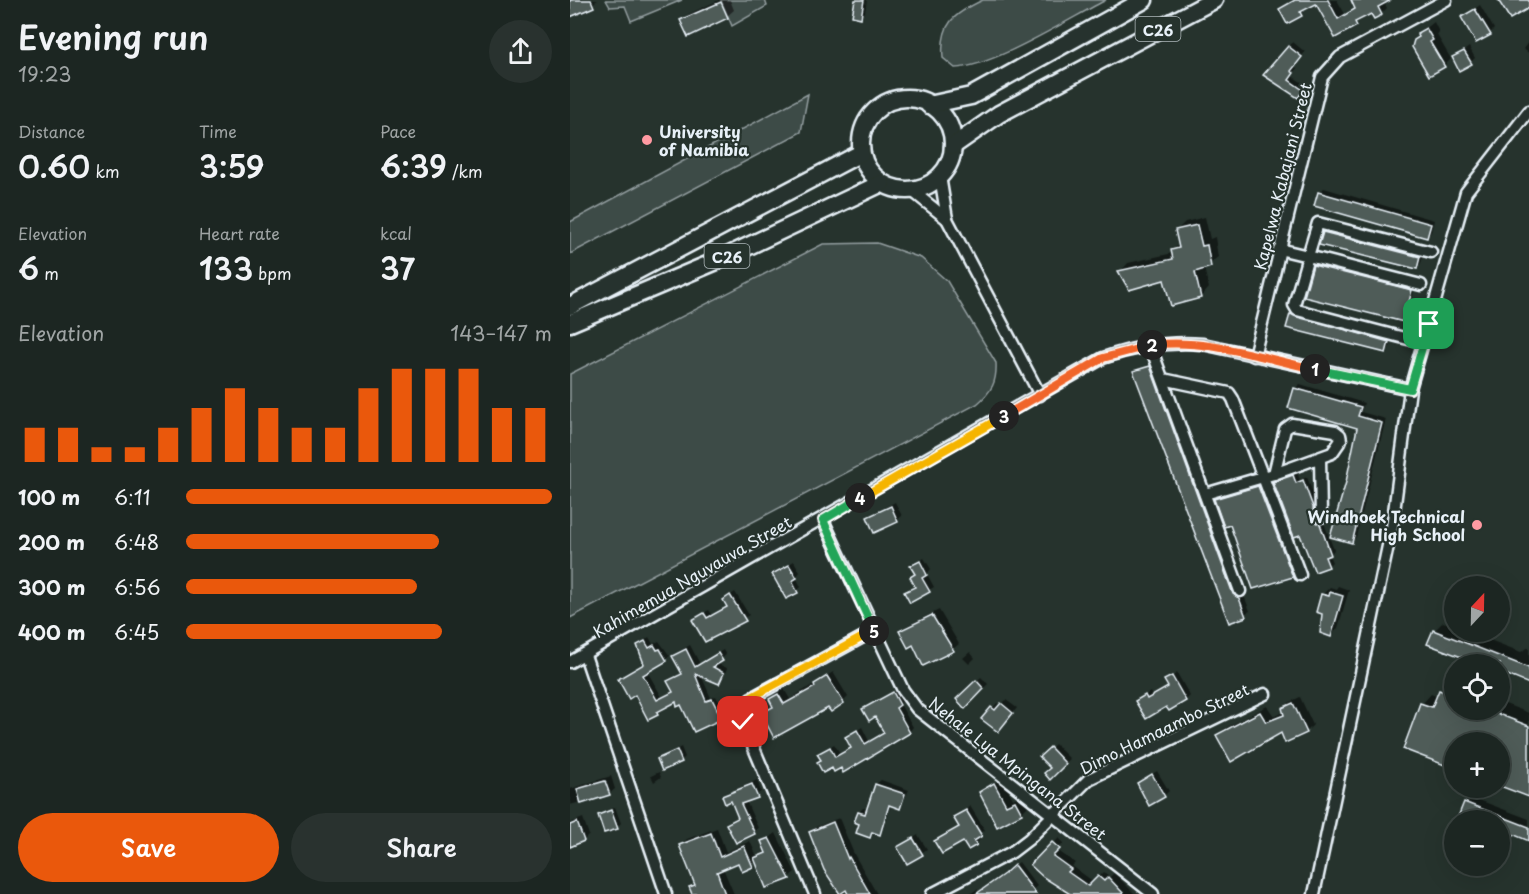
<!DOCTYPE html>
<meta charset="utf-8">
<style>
:root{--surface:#1c2622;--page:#29322f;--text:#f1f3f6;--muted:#a0a5a5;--line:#3a4340;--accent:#ea580c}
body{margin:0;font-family:"Playpen Sans",sans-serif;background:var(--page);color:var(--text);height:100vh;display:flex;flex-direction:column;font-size:22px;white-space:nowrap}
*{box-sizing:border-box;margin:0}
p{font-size:20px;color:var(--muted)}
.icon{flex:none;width:33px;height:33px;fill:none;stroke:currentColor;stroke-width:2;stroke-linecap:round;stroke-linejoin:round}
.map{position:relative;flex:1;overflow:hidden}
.sheet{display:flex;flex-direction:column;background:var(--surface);width:570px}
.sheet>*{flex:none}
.needle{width:39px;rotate:22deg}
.buttons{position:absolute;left:874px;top:576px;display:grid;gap:12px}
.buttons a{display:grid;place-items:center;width:66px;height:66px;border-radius:50%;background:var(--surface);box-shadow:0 6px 24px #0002,0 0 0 2px var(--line);font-size:30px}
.pin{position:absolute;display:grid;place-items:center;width:51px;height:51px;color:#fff;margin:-26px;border-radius:12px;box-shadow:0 3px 9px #0006}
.km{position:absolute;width:30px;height:30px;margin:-15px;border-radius:50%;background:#222;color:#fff;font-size:16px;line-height:30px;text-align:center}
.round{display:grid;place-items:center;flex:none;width:63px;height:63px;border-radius:32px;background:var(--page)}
.head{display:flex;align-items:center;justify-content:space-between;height:102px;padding:0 18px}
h1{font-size:33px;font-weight:600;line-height:45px}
.figures{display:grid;grid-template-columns:repeat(3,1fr);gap:9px;height:102px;padding:6px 18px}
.figures div{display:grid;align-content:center}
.figures b{font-size:30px;font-weight:600}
.figures small{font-size:16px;font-weight:400}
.figures p{font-size:16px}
.chart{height:168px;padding:12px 18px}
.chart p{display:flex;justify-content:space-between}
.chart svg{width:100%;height:108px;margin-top:6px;stroke:var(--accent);stroke-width:6}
.primary-button{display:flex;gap:12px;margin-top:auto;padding:12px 18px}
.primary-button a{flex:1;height:69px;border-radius:36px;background:var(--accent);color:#fff;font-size:24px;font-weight:600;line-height:69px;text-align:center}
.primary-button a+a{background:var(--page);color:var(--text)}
ul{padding:0 18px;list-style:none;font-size:20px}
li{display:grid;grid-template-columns:96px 72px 1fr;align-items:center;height:45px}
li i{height:15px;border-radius:8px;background:var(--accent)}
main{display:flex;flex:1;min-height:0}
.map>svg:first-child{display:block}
.green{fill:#3e4b47;stroke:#939ea0;stroke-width:1.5}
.shadow{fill:#0007}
.building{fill:#505c59;stroke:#e8f1f8;stroke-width:1.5}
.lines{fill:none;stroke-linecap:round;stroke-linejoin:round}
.minor-casing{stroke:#e8f1f8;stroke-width:15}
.primary-casing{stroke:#e8f1f8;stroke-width:21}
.minor{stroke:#26332d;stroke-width:10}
.primary{stroke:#26332d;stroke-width:16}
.split-1-casing{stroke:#fff;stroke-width:12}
.split-2-casing{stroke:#fff;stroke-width:12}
.split-3-casing{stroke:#fff;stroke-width:12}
.split-4-casing{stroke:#fff;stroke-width:12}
.split-5-casing{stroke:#fff;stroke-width:12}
.split-6-casing{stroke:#fff;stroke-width:12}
.split-1{stroke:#22a559;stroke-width:8}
.split-2{stroke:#f0652b;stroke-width:8}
.split-3{stroke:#f0652b;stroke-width:8}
.split-4{stroke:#f5b400;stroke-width:8}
.split-5{stroke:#22a559;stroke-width:8}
.split-6{stroke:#f5b400;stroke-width:8}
.poi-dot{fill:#ff9aa2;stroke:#26332d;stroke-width:2}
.labels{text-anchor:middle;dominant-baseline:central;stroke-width:4.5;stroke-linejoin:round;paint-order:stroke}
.shield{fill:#26332d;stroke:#aeb8bb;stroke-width:1.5}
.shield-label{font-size:15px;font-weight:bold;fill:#e8f1f8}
.poi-label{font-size:16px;font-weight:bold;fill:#e8f1f8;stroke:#26332d;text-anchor:start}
.street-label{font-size:16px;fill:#e8f1f8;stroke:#26332d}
</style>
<main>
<section class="sheet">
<div class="head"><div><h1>Evening run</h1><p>19:23</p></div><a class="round"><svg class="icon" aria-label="share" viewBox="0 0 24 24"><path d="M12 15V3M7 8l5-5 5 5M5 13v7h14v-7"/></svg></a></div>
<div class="figures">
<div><p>Distance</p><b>0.60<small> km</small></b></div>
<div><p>Time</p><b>3:59</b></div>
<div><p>Pace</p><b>6:39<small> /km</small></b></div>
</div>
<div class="figures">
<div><p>Elevation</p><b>6<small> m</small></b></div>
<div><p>Heart rate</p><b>133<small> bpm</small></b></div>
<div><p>kcal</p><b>37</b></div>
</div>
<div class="chart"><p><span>Elevation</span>143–147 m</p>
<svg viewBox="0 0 160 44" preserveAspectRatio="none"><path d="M5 44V30M15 44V30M25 44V38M35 44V38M45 44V30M55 44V22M65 44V14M75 44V22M85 44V30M95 44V30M105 44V14M115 44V6M125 44V6M135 44V6M145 44V22M155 44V22"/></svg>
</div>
<ul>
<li><b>100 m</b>6:11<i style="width:100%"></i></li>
<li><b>200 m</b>6:48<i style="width:69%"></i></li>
<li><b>300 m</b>6:56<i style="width:63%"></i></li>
<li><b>400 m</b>6:45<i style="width:70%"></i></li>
</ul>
<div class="primary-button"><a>Save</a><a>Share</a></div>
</section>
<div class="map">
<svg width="959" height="894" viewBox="0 0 959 894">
<rect width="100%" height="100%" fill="#26332d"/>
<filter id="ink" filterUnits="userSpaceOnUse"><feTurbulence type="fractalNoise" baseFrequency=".0167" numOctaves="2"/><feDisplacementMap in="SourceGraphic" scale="12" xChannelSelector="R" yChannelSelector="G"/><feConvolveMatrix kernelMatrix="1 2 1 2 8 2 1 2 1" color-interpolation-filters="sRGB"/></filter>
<g filter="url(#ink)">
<g class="green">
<polygon points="36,0 112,0 61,21 55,6 40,7"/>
<polygon points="151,0 195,0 197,6 162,26"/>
<path d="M413 0H536C499 19 423 67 385 68L373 58C370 24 383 14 413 0Z"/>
<polygon points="238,94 231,132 0,254 0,222"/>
<path d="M307 243 351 258 377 281 426 363C427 382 422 391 407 404L0 618V374L253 244Z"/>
</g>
<g class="shadow">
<polygon points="0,0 28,0 0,16"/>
<polygon points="149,0 160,0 164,10 157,16 112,21 119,14"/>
<polygon points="287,0 297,0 295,12 291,16"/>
<polygon points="724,0 767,0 775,14 786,8 787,0 818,0 814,2 817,8 811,14 804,17 802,12 765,36 746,2 736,7 731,15 711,9"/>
<polygon points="910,5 924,29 920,33 893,17"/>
<polygon points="864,22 869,32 867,35 881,59 874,66 845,41 849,34"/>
<polygon points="959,41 959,53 953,49"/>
<polygon points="723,42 735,52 724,66 727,68 722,76 736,85 732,92 695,74"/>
<polygon points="899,47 905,58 901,62 884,58"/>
<polygon points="754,188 864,220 861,232 857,237 749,192"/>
<polygon points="635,217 640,239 645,237 648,257 634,268 639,288 631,297 595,278 550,272 558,263 603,253 603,250 610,243 607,230 615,222"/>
<polygon points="759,228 854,253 851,263 847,268 754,233"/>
<polygon points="749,261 845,286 838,316 833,321 745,266"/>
<polygon points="725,310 822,337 820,347 815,351 721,315"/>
<polygon points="584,362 680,611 660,621 565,372"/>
<polygon points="730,384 794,403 791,412 816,419 786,537 782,542 778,482 789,427 726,388"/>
<polygon points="727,472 730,480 737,477 764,550 759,555 762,562 758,566 731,533 705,482"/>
<polygon points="692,483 725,572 722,575 646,500 650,496"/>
<polygon points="325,502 332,516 327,520 299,517"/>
<polygon points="354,558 361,569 357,574 364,587 340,601 336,593 346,585 341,577 346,573 342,567"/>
<polygon points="224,561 230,572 226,577 231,587 227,591 204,574"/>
<polygon points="768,586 779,590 768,628 761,635 754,613 748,611 753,594 760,587 766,589"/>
<polygon points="165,592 179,615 136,640 128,616 139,610 142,615 158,606 154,600"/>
<polygon points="369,610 389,644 383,649 354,664 343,643 331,632 337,626"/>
<polygon points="873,622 885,626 885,632 899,632 951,652 959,647 959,682 930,671 930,664 914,664 859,643 864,631"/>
<polygon points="79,637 83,644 89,641 100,656 77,671 92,697 104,691 99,681 113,672 104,656 108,652 120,645 130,664 153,650 156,655 146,663 157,668 153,678 149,682 131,675 141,698 146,696 155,714 151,718 106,700 87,714 50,679 75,663 69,645"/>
<polygon points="400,652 405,658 399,664 393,658"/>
<polygon points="263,672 278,697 273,702 193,714 204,705 201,699 206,693 214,689 220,699"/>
<polygon points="607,673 620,696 616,700 599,709 597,705 567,701 580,692 582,696 599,686 596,681"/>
<polygon points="411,677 418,684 395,706 388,699"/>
<polygon points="879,681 885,684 885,710 930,710 930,702 959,713 959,795 930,784 930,742 885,742 885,767 852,704 861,694 868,697"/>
<polygon points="328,689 334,700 330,704 343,727 339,732 271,766 252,759 249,754 264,744 270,753 282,747 276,738 292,727 299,741 315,732 305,715 294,710"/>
<polygon points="730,697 743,725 736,732 648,735 654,729 697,706 704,716 715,712 713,709 720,702"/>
<polygon points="436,700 447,708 432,726 414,718 427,703 430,706"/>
<polygon points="485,744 500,759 480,777 482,768 471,757"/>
<polygon points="111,747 115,757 111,761 89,759"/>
<polygon points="587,771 599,791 594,796 568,783"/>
<polygon points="89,772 91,777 84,782 81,776"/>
<polygon points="41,776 45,789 39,794 0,805 0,789"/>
<polygon points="432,778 443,799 452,795 458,806 451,813 410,792"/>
<polygon points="187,780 191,792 176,801 188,828 184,832 158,824 169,817 161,800 153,796"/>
<polygon points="311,780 339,790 330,807 321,804 313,829 300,836 291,823 289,812 293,808 298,809 306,784"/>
<polygon points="901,797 959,819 959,839 930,828 930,820 901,820 890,816 895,803"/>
<polygon points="400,806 415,830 408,836 410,839 406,844 393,840 366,841 390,826 385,818"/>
<polygon points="45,807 51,823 47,827 29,816"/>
<polygon points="13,818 19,835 14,840 0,845 0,823"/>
<polygon points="269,818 284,854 307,894 280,894 240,832 246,827"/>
<polygon points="147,828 156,852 180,841 187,857 197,850 193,842 206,833 225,872 219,877 187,861 172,870 168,861 153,868 164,894 126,894 123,887 126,883 111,845 117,839"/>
<polygon points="348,835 357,849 338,862 329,848"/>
<polygon points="489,838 494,843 487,850 505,863 502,866 524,882 534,872 540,877 544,873 565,894 502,894 462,865"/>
<polygon points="449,862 467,886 458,894 400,894 407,889 409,892"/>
</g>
<g class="building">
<polygon points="0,0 21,0 24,7 0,17"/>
<polygon points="285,0 294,0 291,18 282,16"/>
<polygon points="725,0 758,0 768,19 785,9 781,0 821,0 808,7 812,15 804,19 801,14 785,22 787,26 765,38 746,4 730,12 732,16 717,24 709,9"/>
<polygon points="928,0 959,0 959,8 940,19"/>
<polygon points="151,2 158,18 118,37 110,20"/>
<polygon points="905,9 921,35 906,43 891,17"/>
<polygon points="856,28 863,40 860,42 875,67 859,76 842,47 844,40 849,37 847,33"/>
<polygon points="718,46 732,57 721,71 724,73 719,80 733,90 728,98 693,75"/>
<polygon points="894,51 902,64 889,71 882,57"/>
<polygon points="748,192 861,224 857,238 744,206"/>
<polygon points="627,225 632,246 637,245 641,267 625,272 631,298 601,306 594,280 559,290 548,271 603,259 601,250 609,248 605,230"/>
<polygon points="753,232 850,257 847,269 749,245"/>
<polygon points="743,265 842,290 834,322 734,297"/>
<polygon points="720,314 819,342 816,353 716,328"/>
<polygon points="580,366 663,594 669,598 676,617 659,623 563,371"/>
<polygon points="724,388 791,407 788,416 812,423 782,543 760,537 776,482 787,428 718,408"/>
<polygon points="723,475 726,483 733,480 743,507 744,520 750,524 761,555 755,557 759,567 745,572 730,535 724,537 703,482"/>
<polygon points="688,486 723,577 683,589 660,525 654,527 644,499"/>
<polygon points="321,506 328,522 304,533 297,517"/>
<polygon points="350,561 357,575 352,578 360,592 340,603 334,592 345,587 340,577 345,574 340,566"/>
<polygon points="219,565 227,578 222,581 228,593 216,599 202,574"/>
<polygon points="760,592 773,596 761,637 750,633 752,614 746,612 751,594 759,596"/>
<polygon points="160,595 176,621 135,642 122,620 134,613 137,618 157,607 153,600"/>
<polygon points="362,615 384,651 353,666 343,645 338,648 329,631"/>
<polygon points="863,630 959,668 959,684 930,672 930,664 910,664 857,644"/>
<polygon points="75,641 79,648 84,645 87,650 90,649 97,661 73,675 87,700 103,692 97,681 112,674 102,656 116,649 125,667 148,653 153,661 143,667 154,673 149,684 125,674 136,701 142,699 152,719 124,732 111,705 107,707 106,702 87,712 88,715 78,720 65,695 59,699 48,679 74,664 67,645"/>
<polygon points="257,676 274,703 261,712 258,708 204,738 191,713 203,707 199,699 208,694 214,704 245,687 244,684"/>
<polygon points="602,676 616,701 599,711 596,707 576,719 565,701 575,695 577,699 598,687 594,680"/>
<polygon points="406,680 414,689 395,709 386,699"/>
<polygon points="869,690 885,696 885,710 918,710 959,726 959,797 930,786 930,742 885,742 885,769 833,749 850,703 862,707"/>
<polygon points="323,692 330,705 326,708 340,733 273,773 271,768 264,772 262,768 253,773 247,762 251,760 247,754 260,747 265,757 281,748 275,737 287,730 295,744 314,733 305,717 299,721 292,709"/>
<polygon points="431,703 443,713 428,732 411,719 421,707 425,710"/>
<polygon points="723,703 737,733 715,743 711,733 661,762 646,735 690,712 696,722 714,715 712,708"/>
<polygon points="480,747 496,764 480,780 474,773 480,768 469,757"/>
<polygon points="107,750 112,762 92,771 87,759"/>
<polygon points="582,774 595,797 579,806 567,783"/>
<polygon points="35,781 40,795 11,804 7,789"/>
<polygon points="424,783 436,805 445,801 452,814 427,827 409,792"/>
<polygon points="182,784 188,798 171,804 185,834 166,843 156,824 168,818 161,801 155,804 152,796"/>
<polygon points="305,784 335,794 330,809 319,805 310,835 302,832 300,838 286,833 289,824 284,822 288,812 295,814"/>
<polygon points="894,802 959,827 959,841 930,829 930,820 897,820 888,817"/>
<polygon points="41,810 48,829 34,833 28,815"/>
<polygon points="396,810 412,836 404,841 407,845 398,850 393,842 372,854 364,841 389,827 383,817"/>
<polygon points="7,822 14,841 0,847 0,825"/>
<polygon points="263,822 278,859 279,857 300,894 278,894 276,890 270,894 254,870 239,832"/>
<polygon points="141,833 150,857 174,846 183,867 172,872 168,863 147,872 155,894 122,894 119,887 125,885 109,845"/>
<polygon points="199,838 220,879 196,888 184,858 196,853 191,841"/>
<polygon points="343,838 353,855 337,864 327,847"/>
<polygon points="482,842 490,849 483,856 501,869 498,872 518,886 528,876 534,881 538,877 554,894 500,894 473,877 460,865"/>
<polygon points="444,865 466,894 406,894 434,874"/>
</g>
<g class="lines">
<defs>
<g id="minor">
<polyline points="370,176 377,219 470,395"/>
<polyline points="341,190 377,219"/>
<polyline points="709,249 738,256 724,305 727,310 838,339"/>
<polyline points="851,285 738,256 748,223 861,252"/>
<polyline points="580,345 670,591"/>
<polyline points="684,356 752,77 770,57 876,0"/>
<polyline points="593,379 659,393 663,399 693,477 704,474"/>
<polygon points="722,424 765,431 770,435 771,440 762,453 704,474 715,429"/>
<polyline points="750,458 751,517"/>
<polyline points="635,494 693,477 730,575"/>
<polyline points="253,520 333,690 347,709 583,894"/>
<polyline points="15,655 96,894"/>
<path d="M0 662 533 358C567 346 598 341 633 344L840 389"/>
<polyline points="245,894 173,722 174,709 181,698 304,631"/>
<polyline points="362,894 442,852 459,839 519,779 695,694"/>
<polyline points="744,894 822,527 840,389 896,192 959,111"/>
</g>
<g id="primary">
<circle cx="337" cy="144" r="46"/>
<polyline points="359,105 401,96 574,0"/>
<polyline points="383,146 429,114 644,0"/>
<polyline points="0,306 291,153"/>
<polyline points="0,323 149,260 312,183"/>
</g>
</defs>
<use href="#minor" class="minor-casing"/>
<use href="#primary" class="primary-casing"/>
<use href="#minor" class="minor"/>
<use href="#primary" class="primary"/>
</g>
</g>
<g class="lines" filter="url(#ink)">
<defs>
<polyline id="split-1" points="745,369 840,389 859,324"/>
<path id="split-2" d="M582 345C637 338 692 358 745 369"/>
<polyline id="split-3" points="434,416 533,358 582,345"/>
<polyline id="split-4" points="290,498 434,416"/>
<polyline id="split-5" points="290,498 253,520 304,631"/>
<polyline id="split-6" points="173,722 174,709 180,698 304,631"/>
</defs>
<use href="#split-1" class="split-1-casing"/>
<use href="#split-2" class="split-2-casing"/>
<use href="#split-3" class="split-3-casing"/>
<use href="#split-4" class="split-4-casing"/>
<use href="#split-5" class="split-5-casing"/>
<use href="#split-6" class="split-6-casing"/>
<use href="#split-1" class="split-1"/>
<use href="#split-2" class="split-2"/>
<use href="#split-3" class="split-3"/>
<use href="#split-4" class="split-4"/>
<use href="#split-5" class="split-5"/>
<use href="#split-6" class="split-6"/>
</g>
<g class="poi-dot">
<circle cx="77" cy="140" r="6"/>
<circle cx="907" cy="525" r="6"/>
</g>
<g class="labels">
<g class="shield">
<rect x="565.5" y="17" width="45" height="24" rx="4.5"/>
<rect x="134.5" y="244" width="45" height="24" rx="4.5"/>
</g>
<g class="shield-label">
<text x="588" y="29">C26</text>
<text x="157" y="256">C26</text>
</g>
<g class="poi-label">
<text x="89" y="131">University<tspan x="89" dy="18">of Namibia</tspan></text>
<text x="895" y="516" text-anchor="end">Windhoek Technical<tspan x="895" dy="18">High School</tspan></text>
</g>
<g class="street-label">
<text transform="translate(712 176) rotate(-76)">Kapelwa Kabajani Street</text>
<text transform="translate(122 576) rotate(-30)">Kahimemua Nguvauva Street</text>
<text transform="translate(594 728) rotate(-26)">Dimo Hamaambo Street</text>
<text transform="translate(448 768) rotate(38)">Nehale Lya Mpingana Street</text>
</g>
</g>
</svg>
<div class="buttons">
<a><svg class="needle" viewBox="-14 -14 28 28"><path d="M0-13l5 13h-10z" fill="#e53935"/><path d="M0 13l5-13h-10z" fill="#a0a5a5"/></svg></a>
<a><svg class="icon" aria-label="locate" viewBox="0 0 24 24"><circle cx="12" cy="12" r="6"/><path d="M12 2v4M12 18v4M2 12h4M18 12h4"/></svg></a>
<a>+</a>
<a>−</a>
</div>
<div class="pin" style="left:859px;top:324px;background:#1e9e55"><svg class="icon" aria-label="arrive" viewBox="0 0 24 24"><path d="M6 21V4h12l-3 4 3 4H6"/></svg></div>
<div class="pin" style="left:173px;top:722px;background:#d93025"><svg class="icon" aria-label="check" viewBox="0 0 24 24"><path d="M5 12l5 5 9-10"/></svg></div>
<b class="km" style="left:745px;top:369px">1</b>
<b class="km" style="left:582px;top:345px">2</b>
<b class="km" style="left:434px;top:416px">3</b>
<b class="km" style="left:290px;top:498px">4</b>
<b class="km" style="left:304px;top:631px">5</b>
</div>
</main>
